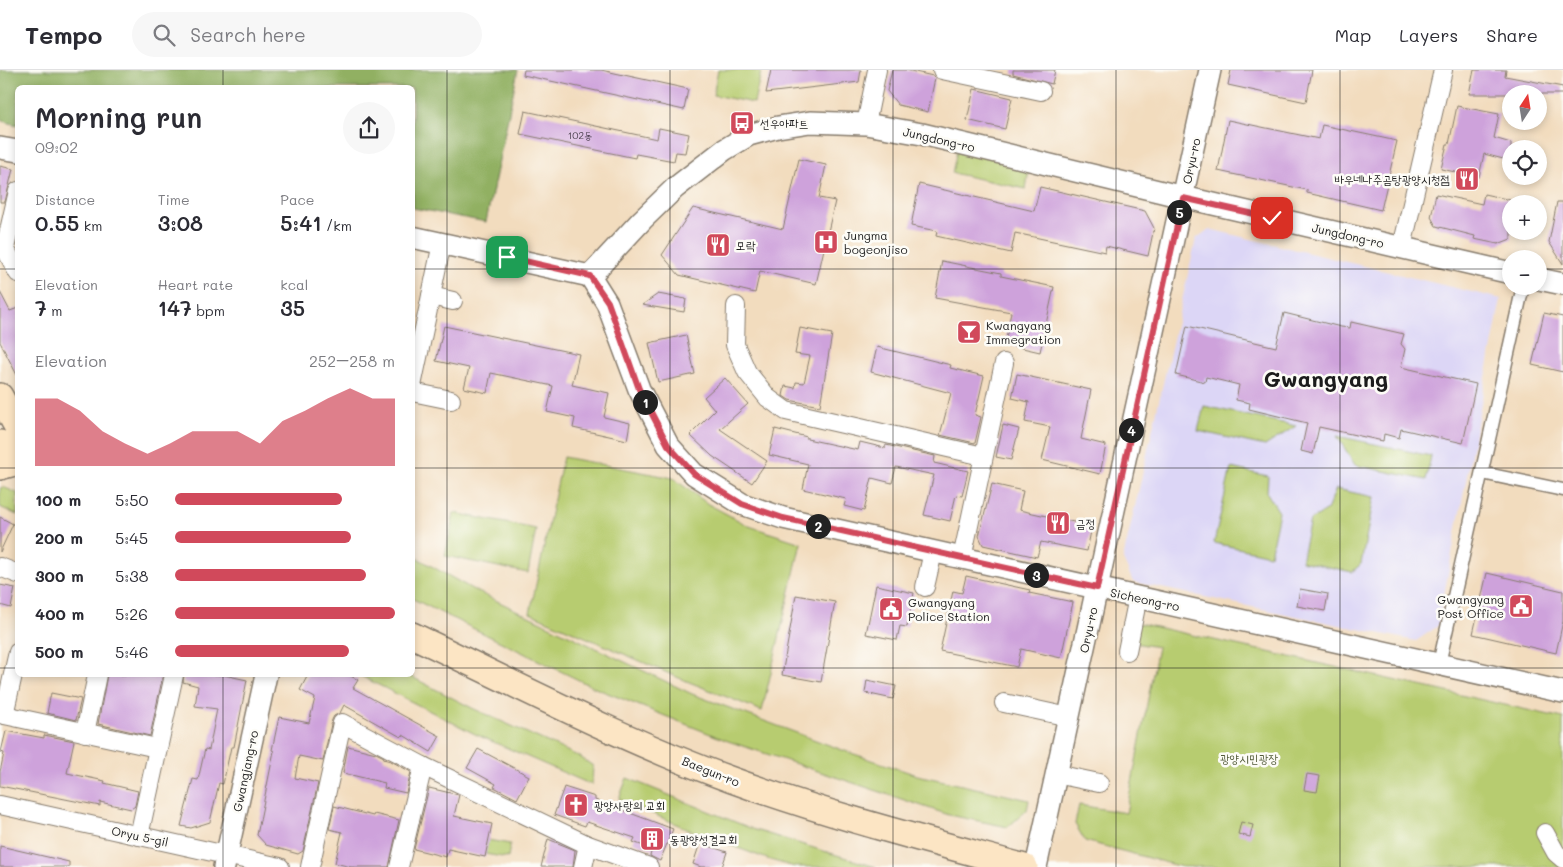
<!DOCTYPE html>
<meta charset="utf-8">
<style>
:root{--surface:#fff;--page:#f7f7f7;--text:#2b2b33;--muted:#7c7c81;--line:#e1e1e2;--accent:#d1495b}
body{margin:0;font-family:Mali,"Poor Story",sans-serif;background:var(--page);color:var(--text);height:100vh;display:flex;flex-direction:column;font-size:19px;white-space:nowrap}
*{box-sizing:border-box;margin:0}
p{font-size:16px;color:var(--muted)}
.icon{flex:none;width:28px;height:28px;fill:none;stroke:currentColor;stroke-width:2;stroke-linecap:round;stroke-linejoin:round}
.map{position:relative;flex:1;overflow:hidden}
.details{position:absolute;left:15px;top:15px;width:400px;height:592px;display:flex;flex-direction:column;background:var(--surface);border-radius:8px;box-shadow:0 2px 8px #0003}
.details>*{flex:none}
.needle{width:32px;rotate:12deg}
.fabs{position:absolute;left:1502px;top:15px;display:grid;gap:10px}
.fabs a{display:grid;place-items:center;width:45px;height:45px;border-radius:50%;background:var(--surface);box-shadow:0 2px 8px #0003;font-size:25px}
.pin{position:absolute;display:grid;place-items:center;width:42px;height:42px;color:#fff;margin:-21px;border-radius:10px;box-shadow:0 2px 8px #0006}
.km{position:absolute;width:25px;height:25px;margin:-12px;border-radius:50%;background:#222;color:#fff;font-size:14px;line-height:25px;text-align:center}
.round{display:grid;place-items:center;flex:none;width:52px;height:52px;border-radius:26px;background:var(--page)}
.overview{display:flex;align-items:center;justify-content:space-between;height:85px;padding:0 20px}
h1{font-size:28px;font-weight:600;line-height:38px}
.figures{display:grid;grid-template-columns:repeat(3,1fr);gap:8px;height:85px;padding:5px 20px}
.figures div{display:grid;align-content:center}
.figures b{font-size:21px;font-weight:600}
.figures small{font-size:14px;font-weight:400}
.figures p{font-size:14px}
.chart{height:140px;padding:10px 20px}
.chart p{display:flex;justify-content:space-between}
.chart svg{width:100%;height:90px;margin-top:5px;fill:var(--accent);opacity:.7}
ul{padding:0 20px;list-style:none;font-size:16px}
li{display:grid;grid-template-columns:80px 60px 1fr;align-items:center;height:38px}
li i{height:12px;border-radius:6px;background:var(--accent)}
header{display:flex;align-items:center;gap:30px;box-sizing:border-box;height:70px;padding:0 25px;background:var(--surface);border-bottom:1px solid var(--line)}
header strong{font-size:24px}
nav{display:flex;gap:28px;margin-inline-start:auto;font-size:18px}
.search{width:350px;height:45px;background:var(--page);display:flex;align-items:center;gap:12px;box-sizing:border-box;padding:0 18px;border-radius:28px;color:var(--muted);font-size:19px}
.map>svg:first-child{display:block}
.built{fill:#dcd6f6}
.green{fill:#b7cc70;stroke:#6a7446}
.forest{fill:#91b062;stroke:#56663f}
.building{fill:#cea2db}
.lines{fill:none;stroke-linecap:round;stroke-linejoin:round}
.pedestrian-casing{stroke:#877c6d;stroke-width:15}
.minor-casing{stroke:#877c6d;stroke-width:20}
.tertiary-casing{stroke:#877c6d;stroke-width:24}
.secondary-casing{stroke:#877c6d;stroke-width:28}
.pedestrian{stroke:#fff;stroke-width:12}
.minor{stroke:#fff;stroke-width:18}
.tertiary{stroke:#fff;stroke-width:21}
.secondary{stroke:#fce5c4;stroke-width:25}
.route-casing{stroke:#fff;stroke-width:10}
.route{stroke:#d1495b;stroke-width:6}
.grid{fill:none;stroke:#1c1c1c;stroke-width:1;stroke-opacity:0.55}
.labels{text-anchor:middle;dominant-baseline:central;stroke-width:5;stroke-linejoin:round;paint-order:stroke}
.number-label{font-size:10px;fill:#483e4c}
.poi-label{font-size:12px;fill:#1c1c1c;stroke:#fdfcf7;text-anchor:start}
.street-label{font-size:12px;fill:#1c1c1c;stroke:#fdfcf7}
.park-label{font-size:12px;fill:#525a39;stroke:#fdfcf7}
.town-label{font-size:22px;font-weight:bold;fill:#1c1c1c;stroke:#fdfcf7}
</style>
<header>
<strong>Tempo</strong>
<div class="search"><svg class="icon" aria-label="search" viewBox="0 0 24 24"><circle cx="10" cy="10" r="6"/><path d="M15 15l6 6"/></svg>Search here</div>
<nav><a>Map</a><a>Layers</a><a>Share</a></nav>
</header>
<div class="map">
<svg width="1563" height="797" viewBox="0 0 1563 797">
<rect width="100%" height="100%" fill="#fdfcf7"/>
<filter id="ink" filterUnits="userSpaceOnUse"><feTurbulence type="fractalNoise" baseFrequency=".02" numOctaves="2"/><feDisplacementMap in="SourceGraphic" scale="10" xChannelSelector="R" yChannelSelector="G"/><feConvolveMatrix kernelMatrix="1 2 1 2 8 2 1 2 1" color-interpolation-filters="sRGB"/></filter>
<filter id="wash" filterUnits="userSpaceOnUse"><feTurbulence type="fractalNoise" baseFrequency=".0096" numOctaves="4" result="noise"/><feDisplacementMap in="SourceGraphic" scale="20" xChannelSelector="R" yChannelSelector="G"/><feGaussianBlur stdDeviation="1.12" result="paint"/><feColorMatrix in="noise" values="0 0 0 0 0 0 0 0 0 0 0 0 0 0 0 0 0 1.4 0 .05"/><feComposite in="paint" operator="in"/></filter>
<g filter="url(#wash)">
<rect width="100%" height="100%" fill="#f2dcbe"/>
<polygon class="built" points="1209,159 1501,229 1438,556 1416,571 1133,512 1123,489 1196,169"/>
<g class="green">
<polygon points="718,0 750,0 761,2 754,33 713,25"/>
<polygon points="958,76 1030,93 1026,119 952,103"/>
<polygon points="1204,336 1296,356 1265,376 1198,361"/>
<polygon points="1337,366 1431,386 1426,410 1355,395"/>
<polygon points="563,387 673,408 708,434 749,456 801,473 762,641 679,608 530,543"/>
<polygon points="1231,398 1268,406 1267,423 1279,442 1270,485 1214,473"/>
<polygon points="3,417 17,423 17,445 0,437 0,418"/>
<polygon points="1336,419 1374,427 1361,494 1352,502 1301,491 1310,450 1327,440"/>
<polygon points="454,443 536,459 528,503 445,486"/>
<polygon points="412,485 472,519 692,624 845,681 917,705 1029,730 1027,740 1008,757 949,745 728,671 595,618 413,529"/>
<polygon points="1138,553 1563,648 1563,797 1182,797 1085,771 1075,754 1079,735 1126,743 1158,577 1134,573"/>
<polygon points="359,605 408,605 472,638 580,687 593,696 592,715 475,664"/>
<polygon points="627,708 755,760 876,797 795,797 770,790 690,760 619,729"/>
<polygon points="488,770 510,774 508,788 485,784"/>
</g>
<polygon class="forest" points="0,0 518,0 486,152 413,138 412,18 18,18 17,55 2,51 0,48"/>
<g id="blocks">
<g class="building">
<polygon points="524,0 601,0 688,19 684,40 523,5"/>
<polygon points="771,0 861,0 859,12 766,23"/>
<polygon points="892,0 906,0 933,6 935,8 928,42 898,35 887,21"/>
<polygon points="1013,0 1055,0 1052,14 1013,4"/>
<polygon points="1231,0 1312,0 1306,32 1228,15"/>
<polygon points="1474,0 1506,0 1505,6 1563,17 1563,24 1469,24"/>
<polygon points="974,19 1012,28 1005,59 967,50"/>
<polygon points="1457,36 1499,44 1494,68 1511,73 1511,91 1484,84 1479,107 1441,99 1447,74 1449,74"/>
<polygon points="525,41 657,69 659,58 689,64 685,83 676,82 674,91 636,84 635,88 520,64"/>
<polygon points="1228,50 1319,69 1322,55 1397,71 1381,140 1307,123 1307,120 1218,101"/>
<polygon points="799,89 826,95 819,128 835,131 816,214 760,201 755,223 679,205 662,185 693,138 783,159"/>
<polygon points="0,96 13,99 5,132 0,132"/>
<polygon points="919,114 1034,141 1040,117 1145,141 1154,158 1148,186 1106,176 1105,182 1015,163 1011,183 936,166 937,161 911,156"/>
<polygon points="1436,124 1482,134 1484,124 1511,130 1511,169 1498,174 1474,169 1475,166 1436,156 1431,147"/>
<polygon points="1557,132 1563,132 1563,194 1549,172"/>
<polygon points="942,191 1001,203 1001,206 1054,217 1040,282 1005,274 1011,242 935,228"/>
<polygon points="0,222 10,241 18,238 18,307 0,272"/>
<polygon points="658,224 686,229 684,242 642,235"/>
<polygon points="1284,243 1341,257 1350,258 1351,252 1404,264 1401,274 1405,279 1401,297 1476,314 1463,373 1401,359 1399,368 1384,364 1383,371 1319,357 1313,384 1301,381 1307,353 1249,339 1250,333 1236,330 1239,315 1206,307 1205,312 1176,305 1187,256 1276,277"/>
<polygon points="1544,243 1563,247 1563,302 1532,295"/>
<polygon points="444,256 579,284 572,315 609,323 604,347 630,353 627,370 573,358 575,348 547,342 553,316 491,303 487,323 464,318 469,298 436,291"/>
<polygon points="800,258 832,264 820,336 789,330 783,326 785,316 795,318 796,312 804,313 810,286 795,284"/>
<polygon points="686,265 695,304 658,312 649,273"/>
<polygon points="877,277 951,295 950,298 984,306 975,345 981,347 975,373 940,365 951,323 871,302"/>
<polygon points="1017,304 1091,320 1081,369 1106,375 1100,404 1042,390 1050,357 1025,352 1029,332 1012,328"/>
<polygon points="725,308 748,334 720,359 767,391 752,413 712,386 690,365 715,340 704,327"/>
<polygon points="1003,355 1019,359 1011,390 996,387"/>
<polygon points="775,359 807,367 807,369 858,380 860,372 885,378 886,375 935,386 934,393 968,401 962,426 956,425 950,451 924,445 934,405 896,397 892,413 872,408 864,441 844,436 846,429 803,419 808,394 769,385"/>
<polygon points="992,414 1023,421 1019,440 1092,456 1087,481 1041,472 1037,487 983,475 979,466"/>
<polygon points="0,447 13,454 0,482"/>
<polygon points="1487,503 1563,521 1563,551 1556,583 1473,564"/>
<polygon points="966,506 1030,520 1029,523 1073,532 1061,588 1021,579 1017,597 940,581 953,521 962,523"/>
<polygon points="0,515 15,518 11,538 0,535"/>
<polygon points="876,515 914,523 907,557 900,556 897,570 866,564"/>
<polygon points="1300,519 1328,524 1325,541 1297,536"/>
<polygon points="796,525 835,532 821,612 782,605"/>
<polygon points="107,605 163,605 150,666 98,654"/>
<polygon points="184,605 224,605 247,610 234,677 231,677 223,714 219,713 210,752 191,758 181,756 193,709 198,710 205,679 209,680 217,639 195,636 198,616 183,612"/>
<polygon points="308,605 349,605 358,610 353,618 440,666 431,682 403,665 401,667 344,635 340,643 334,646 332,650 323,691 299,686 295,708 318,713 303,781 298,784 266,775 257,765 274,681 272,680 279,647 309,653 315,628 300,620"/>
<polygon points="867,610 896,616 893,629 865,623"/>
<polygon points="51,623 81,629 76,650 47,643"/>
<polygon points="6,661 44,668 44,665 74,671 67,703 105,711 104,713 138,721 135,736 131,739 100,732 100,736 0,716 0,702 4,683 1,682"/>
<polygon points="348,676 376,683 384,687 383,689 391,691 411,702 406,723 384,718 385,713 343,703"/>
<polygon points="478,679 529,706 517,729 494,717 496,714 467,698"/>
<polygon points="1307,704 1320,706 1317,722 1304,720"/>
<polygon points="564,717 595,727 595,730 673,759 660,791 650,786 652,779 633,772 635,768 587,752 585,756 554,745"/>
<polygon points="429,718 459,725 454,746 492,754 485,787 448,779 446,787 414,779"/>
<polygon points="334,736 373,746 374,744 399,750 389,797 351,797 335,793 342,762 329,759"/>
<polygon points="1241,752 1253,755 1250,767 1238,764"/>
<polygon points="548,769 575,780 573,797 541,797"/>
<polygon points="700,773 727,782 722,797 701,797 693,794"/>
<polygon points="0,776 69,792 69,797 0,797"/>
</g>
</g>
</g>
<g filter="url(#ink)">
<use href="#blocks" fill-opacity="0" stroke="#877c6d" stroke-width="1"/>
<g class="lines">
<defs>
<g id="pedestrian">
<polyline points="1482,403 1563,420"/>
<polyline points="1439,594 1523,216"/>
</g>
<g id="minor">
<polyline points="942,0 1041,21"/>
<polyline points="866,54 877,0"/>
<polyline points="18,121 5,178 18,203"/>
<polyline points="1402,177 1443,0"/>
<polyline points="431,226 453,231"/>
<polyline points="736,236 735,275 747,302 768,328 786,341 983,386"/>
<polyline points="412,316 442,173"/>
<polyline points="412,322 451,330"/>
<polyline points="962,488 1004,293"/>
<polyline points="0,497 18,504"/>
<polyline points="925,517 933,482"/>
<polyline points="1127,581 1138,527"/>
<polyline points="1004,633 1069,647"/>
<polyline points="0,644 157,678"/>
<polyline points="4,645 18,582"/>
<polyline points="85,663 97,605"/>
<polyline points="1056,704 1099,713"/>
<polyline points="0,735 280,797"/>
<polyline points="1545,763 1556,783 1563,789"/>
<polyline points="139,766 174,605"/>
<polyline points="310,797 342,653 423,696 588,775 649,797"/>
<polyline points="399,797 423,696"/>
<polyline points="583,797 588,775"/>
</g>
<g id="tertiary">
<polyline points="0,78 18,81"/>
<polyline points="412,167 590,206 642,150 675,118 724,80 749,65 778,57 810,52 866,54 922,64 1183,127 1511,203"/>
<polyline points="590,206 607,233 639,319 668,375 694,404 742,434 783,448 1563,622"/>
<polyline points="1539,209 1563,214"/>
<polyline points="224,797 266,605"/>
<polyline points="1036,797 1210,0"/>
</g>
<g id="secondary">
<polyline points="0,326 18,359"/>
<polyline points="0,373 18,381"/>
<polyline points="0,397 18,392"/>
<path d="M412 565C518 615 622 670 732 710 828 745 926 770 1025 797"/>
</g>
</defs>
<use href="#pedestrian" class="pedestrian-casing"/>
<use href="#minor" class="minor-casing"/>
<use href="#tertiary" class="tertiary-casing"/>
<use href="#secondary" class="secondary-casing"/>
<use href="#pedestrian" class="pedestrian"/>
<use href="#minor" class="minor"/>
<use href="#tertiary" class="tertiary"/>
<use href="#secondary" class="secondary"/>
</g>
</g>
<g class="lines" filter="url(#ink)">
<defs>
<polyline id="route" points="507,187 590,206 608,232 639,319 668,375 694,404 742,434 783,448 1097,518 1183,128 1272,148"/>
</defs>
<use href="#route" class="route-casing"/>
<use href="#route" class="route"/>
</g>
<path class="grid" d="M223 0V18M447 0V797M670 0V797M893 0V797M1116 0V797M1340 0V797M0 199H18M412 199H1511M1539 199H1563M0 398H18M412 398H1563M0 598H18M412 598H1563M223 605V797"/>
<defs>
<symbol id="bus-square" viewBox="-11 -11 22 22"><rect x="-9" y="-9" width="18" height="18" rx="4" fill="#d1495b" stroke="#fdfcf7"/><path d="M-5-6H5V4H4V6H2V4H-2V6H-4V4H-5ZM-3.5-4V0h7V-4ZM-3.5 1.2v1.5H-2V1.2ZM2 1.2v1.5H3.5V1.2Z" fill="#fff"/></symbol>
<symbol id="restaurant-square" viewBox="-11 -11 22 22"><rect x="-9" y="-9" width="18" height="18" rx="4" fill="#d1495b" stroke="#fdfcf7"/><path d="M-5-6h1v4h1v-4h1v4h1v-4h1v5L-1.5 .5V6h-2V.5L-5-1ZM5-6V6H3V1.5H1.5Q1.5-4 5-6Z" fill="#fff"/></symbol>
<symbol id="hospital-square" viewBox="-11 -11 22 22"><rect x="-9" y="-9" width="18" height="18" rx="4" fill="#d1495b" stroke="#fdfcf7"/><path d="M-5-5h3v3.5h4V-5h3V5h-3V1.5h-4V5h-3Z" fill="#fff"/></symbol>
<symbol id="bar-square" viewBox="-11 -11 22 22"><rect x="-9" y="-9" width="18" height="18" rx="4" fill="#d1495b" stroke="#fdfcf7"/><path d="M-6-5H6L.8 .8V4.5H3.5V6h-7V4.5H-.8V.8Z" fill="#fff"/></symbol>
<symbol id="civic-square" viewBox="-11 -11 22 22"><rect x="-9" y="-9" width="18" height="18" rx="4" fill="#d1495b" stroke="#fdfcf7"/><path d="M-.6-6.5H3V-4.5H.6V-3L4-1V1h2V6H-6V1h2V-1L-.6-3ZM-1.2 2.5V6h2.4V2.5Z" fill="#fff"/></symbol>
<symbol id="church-square" viewBox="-11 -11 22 22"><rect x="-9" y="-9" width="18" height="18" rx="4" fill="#d1495b" stroke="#fdfcf7"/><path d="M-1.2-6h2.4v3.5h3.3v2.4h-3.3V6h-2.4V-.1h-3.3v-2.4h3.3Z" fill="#fff"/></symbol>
<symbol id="building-square" viewBox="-11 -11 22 22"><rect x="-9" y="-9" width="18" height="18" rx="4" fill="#d1495b" stroke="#fdfcf7"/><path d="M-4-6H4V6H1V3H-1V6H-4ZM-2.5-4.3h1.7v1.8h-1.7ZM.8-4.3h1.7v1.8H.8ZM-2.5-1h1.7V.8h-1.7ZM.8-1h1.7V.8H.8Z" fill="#fff"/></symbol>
</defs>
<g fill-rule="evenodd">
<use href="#bus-square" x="728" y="39" width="28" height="28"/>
<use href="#restaurant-square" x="1453" y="95" width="28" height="28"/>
<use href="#hospital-square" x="812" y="158" width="28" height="28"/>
<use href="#restaurant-square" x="704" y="161" width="28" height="28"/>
<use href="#bar-square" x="955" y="248" width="28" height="28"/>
<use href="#restaurant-square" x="1044" y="439" width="28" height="28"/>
<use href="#civic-square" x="1507" y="522" width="28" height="28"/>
<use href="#civic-square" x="877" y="525" width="28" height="28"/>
<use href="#church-square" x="562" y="721" width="28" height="28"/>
<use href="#building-square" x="638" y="755" width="28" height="28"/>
</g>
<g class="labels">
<g class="number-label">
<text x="580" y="65">102동</text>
</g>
<g class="poi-label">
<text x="760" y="53">선우아파트</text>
<text x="1450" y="109" text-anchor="end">바우네나주곰탕광양시청점</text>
<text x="844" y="165">Jungma<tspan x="844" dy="14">bogeonjiso</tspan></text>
<text x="736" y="175">모락</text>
<text x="986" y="255">Kwangyang<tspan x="986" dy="14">Immegration</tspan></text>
<text x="1076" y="453">금정</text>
<text x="1504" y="529" text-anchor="end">Gwangyang<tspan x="1504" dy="14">Post Office</tspan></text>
<text x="908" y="532">Gwangyang<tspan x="908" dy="14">Police Station</tspan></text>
<text x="594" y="735">광양사랑의 교회</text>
<text x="670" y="769">동광양성결교회</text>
</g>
<g class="street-label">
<text transform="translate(939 69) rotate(13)">Jungdong-ro</text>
<text transform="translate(1191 91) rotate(-78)">Oryu-ro</text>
<text transform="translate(1348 165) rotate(13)">Jungdong-ro</text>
<text transform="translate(1145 529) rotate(12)">Sicheong-ro</text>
<text transform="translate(1088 560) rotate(-78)">Oryu-ro</text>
<text transform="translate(245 701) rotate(-78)">Gwangjang-ro</text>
<text transform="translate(711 701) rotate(22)">Baegun-ro</text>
<text transform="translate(140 766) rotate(12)">Oryu 5-gil</text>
</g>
<g class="park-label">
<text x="1249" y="688">광양시민광장</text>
</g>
<g class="town-label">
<text x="1326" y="308">Gwangyang</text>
</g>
</g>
</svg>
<div class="fabs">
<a><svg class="needle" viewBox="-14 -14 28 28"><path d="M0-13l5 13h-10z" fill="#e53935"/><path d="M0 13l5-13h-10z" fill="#7c7c81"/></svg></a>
<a><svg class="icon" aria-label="locate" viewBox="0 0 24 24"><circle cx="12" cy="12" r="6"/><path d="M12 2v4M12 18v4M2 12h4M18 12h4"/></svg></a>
<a>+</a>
<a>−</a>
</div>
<div class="pin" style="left:507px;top:187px;background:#1e9e55"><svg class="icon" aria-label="arrive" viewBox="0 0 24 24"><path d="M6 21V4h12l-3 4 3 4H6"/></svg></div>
<div class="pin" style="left:1272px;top:148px;background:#d93025"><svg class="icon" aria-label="check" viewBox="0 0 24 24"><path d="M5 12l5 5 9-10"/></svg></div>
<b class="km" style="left:645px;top:332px">1</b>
<b class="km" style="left:818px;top:456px">2</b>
<b class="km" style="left:1036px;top:505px">3</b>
<b class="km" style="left:1131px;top:360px">4</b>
<b class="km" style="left:1179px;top:142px">5</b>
<section class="details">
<div class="overview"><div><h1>Morning run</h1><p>09:02</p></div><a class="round"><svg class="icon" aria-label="share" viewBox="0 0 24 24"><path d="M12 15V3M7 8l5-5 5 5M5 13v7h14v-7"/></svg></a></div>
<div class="figures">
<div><p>Distance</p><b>0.55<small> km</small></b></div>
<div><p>Time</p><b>3:08</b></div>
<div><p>Pace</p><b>5:41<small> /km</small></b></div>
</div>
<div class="figures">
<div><p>Elevation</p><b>7<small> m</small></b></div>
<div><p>Heart rate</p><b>147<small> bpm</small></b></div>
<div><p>kcal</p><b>35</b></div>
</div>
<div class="chart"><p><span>Elevation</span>252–258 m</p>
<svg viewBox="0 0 160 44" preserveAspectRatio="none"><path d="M0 44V11L10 11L20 17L30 27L40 33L50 38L60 33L70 27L80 27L90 27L100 33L110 22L120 17L130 11L140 6L150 11L160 11V44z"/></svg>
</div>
<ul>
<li><b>100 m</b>5:50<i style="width:76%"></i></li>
<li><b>200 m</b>5:45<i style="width:80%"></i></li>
<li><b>300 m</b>5:38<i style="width:87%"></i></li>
<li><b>400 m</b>5:26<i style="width:100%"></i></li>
<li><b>500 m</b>5:46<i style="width:79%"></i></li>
</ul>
</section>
</div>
